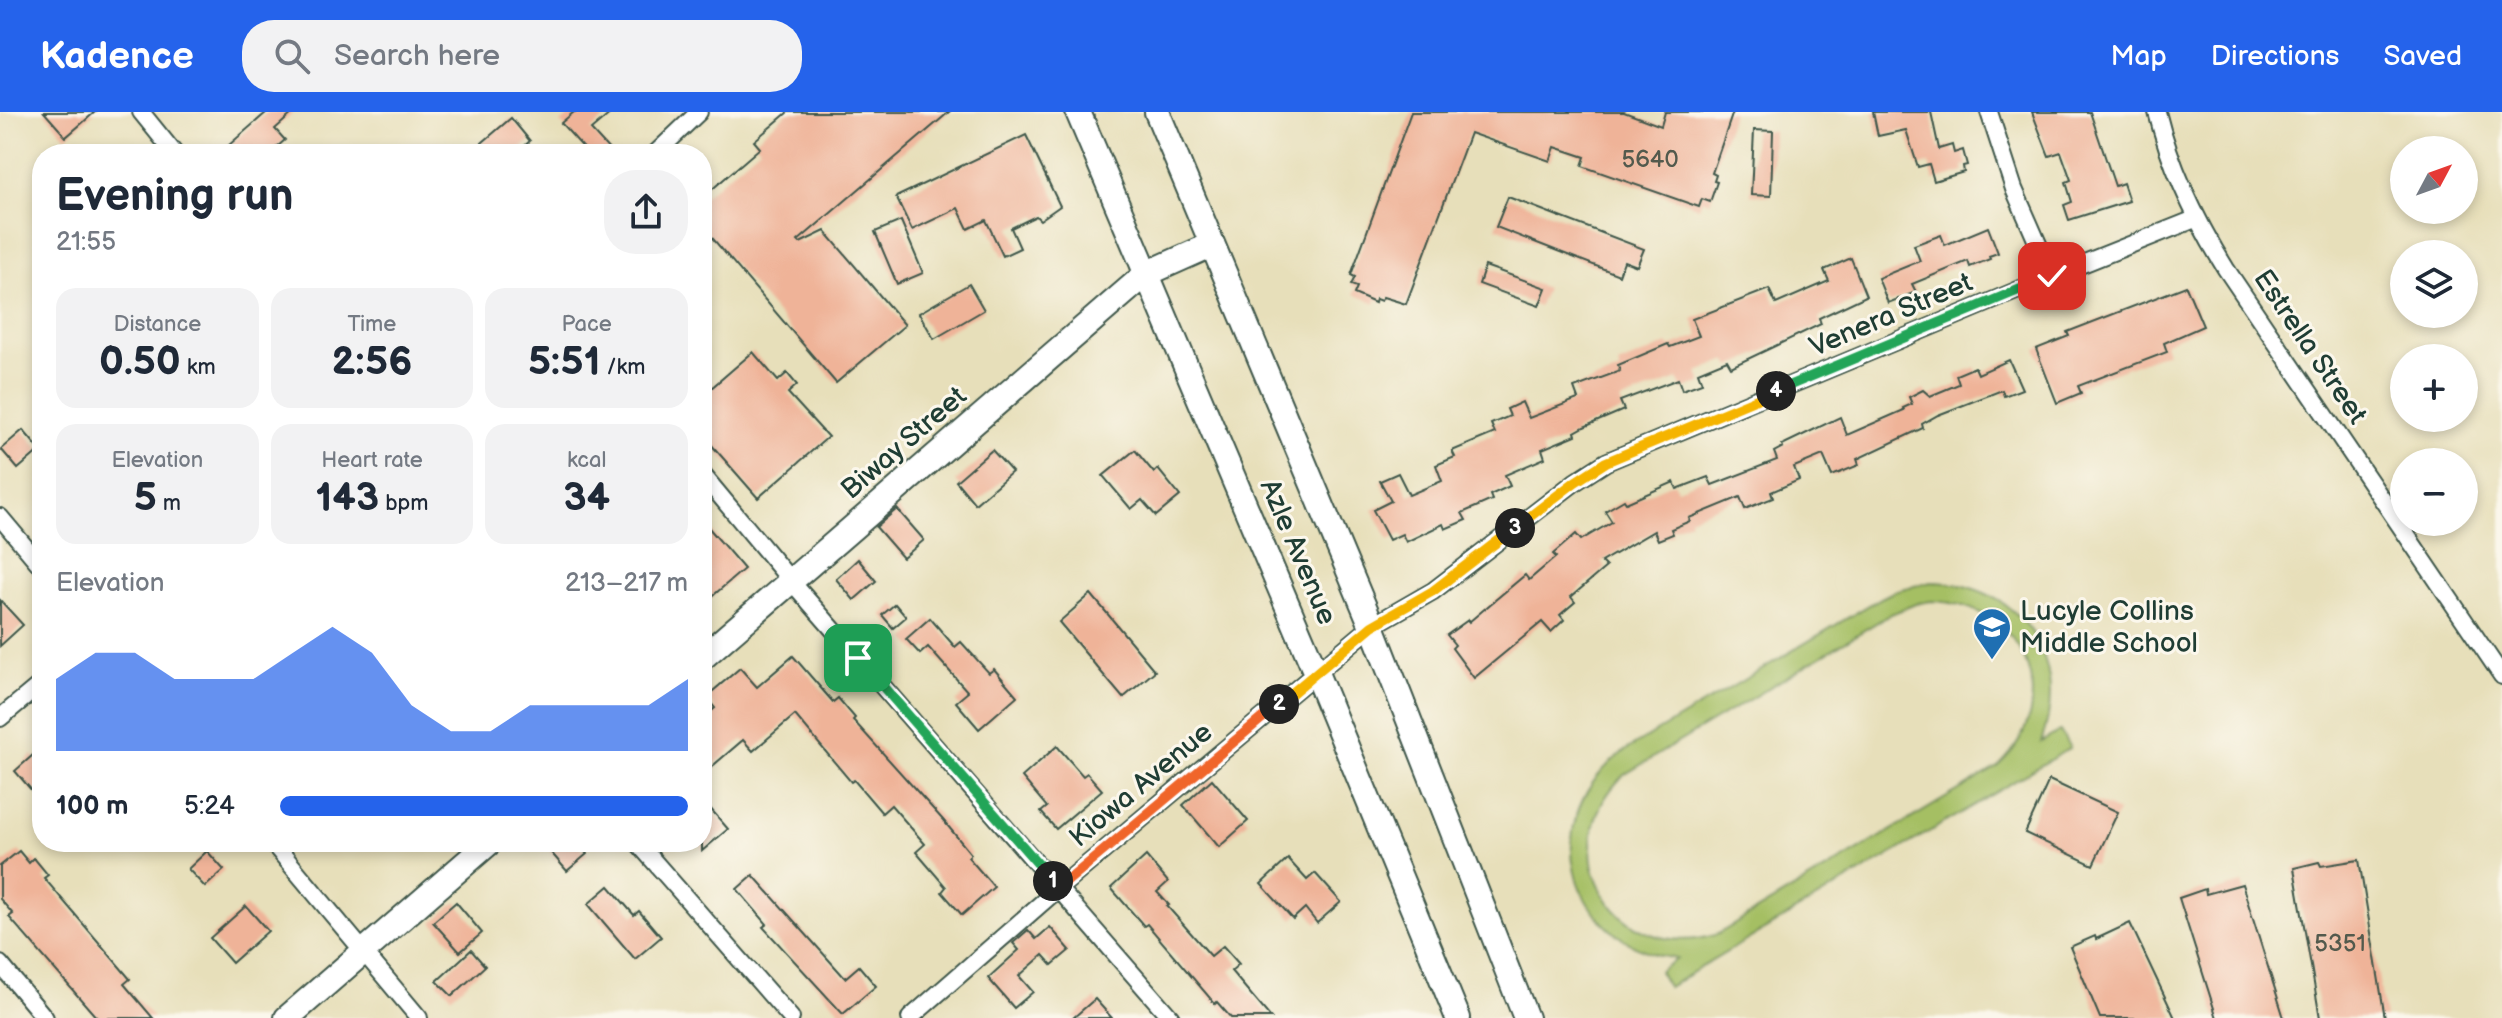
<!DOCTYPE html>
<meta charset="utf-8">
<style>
:root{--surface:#fff;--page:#f2f2f3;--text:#1f2937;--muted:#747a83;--accent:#2563eb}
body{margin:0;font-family:"Balsamiq Sans",sans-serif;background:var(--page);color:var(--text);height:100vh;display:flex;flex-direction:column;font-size:30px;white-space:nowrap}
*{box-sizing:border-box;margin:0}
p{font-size:26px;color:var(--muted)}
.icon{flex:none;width:44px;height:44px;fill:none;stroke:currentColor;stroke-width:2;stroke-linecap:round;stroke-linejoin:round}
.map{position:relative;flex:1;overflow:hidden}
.side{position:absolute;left:32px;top:32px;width:680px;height:708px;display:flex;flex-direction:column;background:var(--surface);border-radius:32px;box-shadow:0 4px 12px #0003}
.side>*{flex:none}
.needle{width:52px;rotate:49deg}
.controls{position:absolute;left:2390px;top:24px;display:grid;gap:16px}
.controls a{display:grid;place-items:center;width:88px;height:88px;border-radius:50%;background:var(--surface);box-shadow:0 4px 12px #0003;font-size:40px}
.pin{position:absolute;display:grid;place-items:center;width:68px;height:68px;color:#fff;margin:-34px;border-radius:16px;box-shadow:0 4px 12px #0006}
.km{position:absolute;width:40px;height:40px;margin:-20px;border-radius:50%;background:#222;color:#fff;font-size:22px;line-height:40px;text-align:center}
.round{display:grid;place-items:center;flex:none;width:84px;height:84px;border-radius:32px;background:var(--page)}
.head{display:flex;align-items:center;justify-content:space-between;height:136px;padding:0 24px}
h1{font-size:44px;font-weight:800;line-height:60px}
.figures{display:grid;grid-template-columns:repeat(3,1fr);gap:12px;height:136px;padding:8px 24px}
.figures div{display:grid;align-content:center;border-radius:20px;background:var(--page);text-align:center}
.figures b{font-size:40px;font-weight:800}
.figures small{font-size:22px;font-weight:400}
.figures p{font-size:22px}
.chart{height:224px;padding:16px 24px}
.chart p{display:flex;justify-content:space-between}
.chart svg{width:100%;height:144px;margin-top:8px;fill:var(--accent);opacity:.7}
ul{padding:0 24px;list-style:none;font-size:26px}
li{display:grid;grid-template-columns:128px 96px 1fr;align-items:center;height:60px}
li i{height:20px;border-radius:10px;background:var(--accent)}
header{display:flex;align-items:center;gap:48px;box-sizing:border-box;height:112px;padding:0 40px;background:var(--accent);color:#fff}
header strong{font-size:38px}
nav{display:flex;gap:44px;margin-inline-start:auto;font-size:28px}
.search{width:560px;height:72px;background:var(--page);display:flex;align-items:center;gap:20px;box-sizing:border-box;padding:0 28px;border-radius:32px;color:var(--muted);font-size:30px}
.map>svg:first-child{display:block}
.green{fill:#a5bf64;stroke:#627e4c;stroke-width:2;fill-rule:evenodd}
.building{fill:#efb398}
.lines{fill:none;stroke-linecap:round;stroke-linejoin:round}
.street-casing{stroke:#3d5548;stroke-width:20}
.secondary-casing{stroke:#3d5548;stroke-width:28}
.street{stroke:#fff;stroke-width:16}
.secondary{stroke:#fff;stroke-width:24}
.split-1-casing{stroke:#fff;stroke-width:16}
.split-2-casing{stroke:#fff;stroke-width:16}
.split-3-casing{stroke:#fff;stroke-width:16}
.split-4-casing{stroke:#fff;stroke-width:16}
.split-5-casing{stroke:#fff;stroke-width:16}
.split-1{stroke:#22a559;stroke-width:10}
.split-2{stroke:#f0652b;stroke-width:10}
.split-3{stroke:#f5b400;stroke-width:10}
.split-4{stroke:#f5b400;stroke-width:10}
.split-5{stroke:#22a559;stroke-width:10}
.labels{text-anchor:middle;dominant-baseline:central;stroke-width:6;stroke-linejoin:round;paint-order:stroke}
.number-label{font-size:24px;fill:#535a4d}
.street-label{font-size:28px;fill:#1f3d34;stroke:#fbf7ec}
.poi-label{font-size:28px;fill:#1f3d34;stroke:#fbf7ec;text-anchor:start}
</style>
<header>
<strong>Kadence</strong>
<div class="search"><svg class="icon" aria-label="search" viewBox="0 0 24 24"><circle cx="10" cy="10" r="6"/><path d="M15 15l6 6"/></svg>Search here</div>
<nav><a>Map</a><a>Directions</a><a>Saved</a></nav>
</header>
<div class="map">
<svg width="2502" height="906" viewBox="0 0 2502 906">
<rect width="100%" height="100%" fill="#fbf7ec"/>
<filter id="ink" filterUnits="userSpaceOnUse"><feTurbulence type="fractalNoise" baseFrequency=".0125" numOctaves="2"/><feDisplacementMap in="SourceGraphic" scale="16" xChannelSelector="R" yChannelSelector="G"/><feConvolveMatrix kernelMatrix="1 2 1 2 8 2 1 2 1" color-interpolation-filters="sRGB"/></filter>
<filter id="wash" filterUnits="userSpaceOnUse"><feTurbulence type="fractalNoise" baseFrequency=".006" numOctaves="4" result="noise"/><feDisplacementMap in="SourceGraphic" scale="32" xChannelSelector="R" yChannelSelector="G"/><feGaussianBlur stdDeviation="1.8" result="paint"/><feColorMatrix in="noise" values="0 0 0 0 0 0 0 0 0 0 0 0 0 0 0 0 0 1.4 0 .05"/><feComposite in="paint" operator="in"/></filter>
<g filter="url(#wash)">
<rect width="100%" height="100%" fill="#e7dfba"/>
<path class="green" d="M1931 470C2020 471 2072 546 2041 630L2060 619 2070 636 1668 875 1659 859 1677 847C1566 830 1533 704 1626 638L1881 486 1897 478ZM1932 489C2024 492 2066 589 1999 654L1718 822C1616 855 1547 737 1624 663L1891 502 1918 491Z"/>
<g id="blocks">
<g class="building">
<polygon points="44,0 95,0 66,25"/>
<polygon points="267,0 294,0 275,17 285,28 269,42 237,42 229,33"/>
<polygon points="574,0 612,0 591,18 613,42 589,42 561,11"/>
<polygon points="788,0 949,0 798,129 800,131 825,119 905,213 836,271 702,114 702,86 760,36 754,29"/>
<polygon points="1411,0 1624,0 1661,14 1665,0 1733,0 1712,61 1716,63 1714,69 1717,70 1710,90 1702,87 1699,95 1582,54 1585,45 1555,35 1550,49 1470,21 1406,192 1383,185 1381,189 1376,187 1375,191 1354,182 1357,175 1351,173 1355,165 1351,163"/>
<polygon points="1873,0 1931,0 1939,37 1952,33 1954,41 1963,38 1967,53 1963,54 1964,60 1934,69 1929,52 1918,55 1906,18 1878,24"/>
<polygon points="2032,0 2090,0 2115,74 2123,71 2129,89 2069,108 2064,93 2072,90 2066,70 2071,68 2061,40 2049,44"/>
<polygon points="511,6 530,29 515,42 469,42"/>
<polygon points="1754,18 1773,19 1771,84 1751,83"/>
<polygon points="1026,23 1060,94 1040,108 1036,104 1011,116 1020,136 1003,144 986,108 968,117 958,96 912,118 896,85"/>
<polygon points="1508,85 1644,137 1637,154 1624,149 1619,163 1496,115"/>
<polygon points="901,109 923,161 897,172 875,120"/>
<polygon points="1988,115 1998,141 1989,144 1990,147 1970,155 1968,149 1912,172 1916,180 1888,191 1878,166 1920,149 1914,133 1941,123 1945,133"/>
<polygon points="1851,146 1866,184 1819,206 1821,212 1731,255 1727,248 1698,260 1702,271 1682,278 1678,267 1620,289 1624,298 1584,315 1575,320 1576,323 1542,337 1545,346 1505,363 1510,374 1490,383 1492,388 1462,401 1466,408 1445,417 1443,412 1406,430 1402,422 1389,428 1373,398 1391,389 1380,369 1398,361 1409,383 1442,369 1436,353 1455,345 1452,339 1495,321 1491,312 1510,304 1507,297 1522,290 1529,306 1578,287 1574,276 1620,259 1618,253 1668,232 1670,235 1699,224 1692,207 1769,177 1776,192 1829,169 1824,158"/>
<polygon points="1485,154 1546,176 1539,194 1479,172"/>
<polygon points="969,172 984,198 934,227 919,201"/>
<polygon points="2186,174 2203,214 2164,231 2167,240 2078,274 2081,281 2057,291 2036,237 2069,224 2067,220"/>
<polygon points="753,240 778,269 787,261 797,273 788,281 828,325 758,386 702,322 702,284"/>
<polygon points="2009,248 2022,277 2004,284 2002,278 1938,303 1922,312 1923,316 1857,347 1859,353 1832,364 1823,343 1794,355 1799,368 1771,380 1773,386 1745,397 1740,385 1689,406 1690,409 1671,417 1673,422 1658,428 1654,419 1601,450 1606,455 1571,485 1575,490 1560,503 1564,508 1551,520 1542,510 1474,566 1452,536 1455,533 1447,523 1468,508 1469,510 1525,463 1529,468 1556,445 1553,442 1576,422 1581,428 1612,410 1605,399 1624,388 1626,391 1674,370 1677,377 1708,365 1712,373 1777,348 1774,340 1783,335 1782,333 1840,305 1847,323 1904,298 1903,296 1912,292 1909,285 1923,278 1930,284 1959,272 1956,263 1975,255 1978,262"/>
<polygon points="23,318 40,338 18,357 1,337"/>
<polygon points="992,338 1012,360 975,392 956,369"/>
<polygon points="1135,338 1154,361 1158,357 1180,384 1156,404 1142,388 1131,397 1103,364"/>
<polygon points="897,397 924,428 903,446 876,415"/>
<polygon points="702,408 744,457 702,493"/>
<polygon points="858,447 876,469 854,488 836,467"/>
<polygon points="1091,482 1155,559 1123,586 1059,510"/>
<polygon points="0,488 23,513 0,534"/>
<polygon points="895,492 906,505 893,516 882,503"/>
<polygon points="930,506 955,535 961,530 989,561 994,557 1017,584 979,617 956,590 968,580 928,535 920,542 906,527"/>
<polygon points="793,544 833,590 838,586 855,606 853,608 943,708 971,742 968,745 994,775 962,803 942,780 946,775 916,740 925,732 891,693 882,701 854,668 851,670 795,603 753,639 743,628 702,663 702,607 715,596 706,585 740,556 757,575"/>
<polygon points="1057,634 1083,664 1087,661 1102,678 1056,717 1041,700 1047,695 1022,665"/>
<polygon points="33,643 42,653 42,672 33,680 15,659"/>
<polygon points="1212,667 1248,709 1219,735 1183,693"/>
<polygon points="2049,668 2118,700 2093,753 2025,721"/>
<polygon points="702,687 728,717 702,739"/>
<polygon points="542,730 577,730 587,742 567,759"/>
<polygon points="19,739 29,751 34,746 48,763 44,766 130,867 124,872 153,906 97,906 9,805 13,802 0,787 0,754"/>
<polygon points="207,739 224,758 205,775 188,757"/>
<polygon points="1146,744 1168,770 1157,780 1169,793 1167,794 1211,844 1223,834 1239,852 1231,859 1271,906 1231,906 1217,890 1215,892 1147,812 1144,814 1111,776"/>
<polygon points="1288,747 1307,768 1315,761 1341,790 1317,811 1305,796 1293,807 1261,772"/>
<polygon points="2359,748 2385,906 2320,906 2294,756 2319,750 2321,754"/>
<polygon points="753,763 845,866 859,854 876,874 843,902 763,815 767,812 737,777"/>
<polygon points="2242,772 2284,906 2217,906 2179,786 2205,777 2206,782"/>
<polygon points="609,774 634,803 639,799 661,825 635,847 588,792"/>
<polygon points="456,790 482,821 460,840 433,810"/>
<polygon points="246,794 268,819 232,851 210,826"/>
<polygon points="2130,811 2175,906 2100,906 2070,835 2095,824 2096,827"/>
<polygon points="1050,815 1070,838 1052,853 1043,843 1019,864 1033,880 1014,896 988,866 1019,838 1013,831 1028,818 1036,827"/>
<polygon points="471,838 485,854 452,884 437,869"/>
<polygon points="1095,887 1112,906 1073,906"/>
</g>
</g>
</g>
<g filter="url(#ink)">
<use href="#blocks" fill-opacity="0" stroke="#3d5548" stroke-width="2"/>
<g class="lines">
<defs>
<g id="street">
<polyline points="141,0 175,42"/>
<polyline points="1989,0 2014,77 2052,164"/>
<path d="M2157 0C2171 57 2195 107 2226 157L2502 564"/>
<polyline points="655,42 699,0"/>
<polyline points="702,362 791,469 1171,906"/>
<polyline points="0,405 42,455"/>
<polyline points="0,606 42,571"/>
<polyline points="272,730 419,906"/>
<polyline points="637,730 791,906"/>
<polyline points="0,852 45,906"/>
<polyline points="910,906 1059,776 1372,514 1433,479 1575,370 1606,350 2052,164 2195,107"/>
</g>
<g id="secondary">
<polyline points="1078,0 1316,561 1458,906"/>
<polyline points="1157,0 1372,514 1526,906"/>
<polyline points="702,546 1146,162 1211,133"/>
<polyline points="287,906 490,730"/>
</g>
</defs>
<use href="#street" class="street-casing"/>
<use href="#secondary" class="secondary-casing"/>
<use href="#street" class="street"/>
<use href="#secondary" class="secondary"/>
</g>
</g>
<g class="lines" filter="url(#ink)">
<defs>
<polyline id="split-1" points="858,546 1053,769"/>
<polyline id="split-2" points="1053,769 1059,776 1279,592"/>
<polyline id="split-3" points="1279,592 1372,514 1433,479 1515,416"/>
<polyline id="split-4" points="1515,416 1575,370 1606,350 1776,279"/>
<polyline id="split-5" points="1776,279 2052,164"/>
</defs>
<use href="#split-1" class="split-1-casing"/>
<use href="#split-2" class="split-2-casing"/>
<use href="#split-3" class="split-3-casing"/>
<use href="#split-4" class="split-4-casing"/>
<use href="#split-5" class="split-5-casing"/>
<use href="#split-1" class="split-1"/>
<use href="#split-2" class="split-2"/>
<use href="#split-3" class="split-3"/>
<use href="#split-4" class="split-4"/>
<use href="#split-5" class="split-5"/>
</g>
<defs>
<symbol id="school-pin" viewBox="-11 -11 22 30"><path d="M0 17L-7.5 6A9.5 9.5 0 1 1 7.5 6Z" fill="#1f6fb2" stroke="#fbf7ec"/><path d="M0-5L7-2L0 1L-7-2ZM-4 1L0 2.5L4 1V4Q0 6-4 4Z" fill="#fff"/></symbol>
</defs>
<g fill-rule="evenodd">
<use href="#school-pin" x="1970" y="493" width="44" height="60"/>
</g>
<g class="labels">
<g class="number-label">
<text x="1650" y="47">5640</text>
<text x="2340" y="831">5351</text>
</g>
<g class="street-label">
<text transform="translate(1891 203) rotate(-23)">Venera Street</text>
<text transform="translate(2310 235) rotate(56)">Estrella Street</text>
<text transform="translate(904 331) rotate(-41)">Biway Street</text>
<text transform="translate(1298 440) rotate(67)">Azle Avenue</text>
<text transform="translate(1141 673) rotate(-40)">Kiowa Avenue</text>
</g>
<g class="poi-label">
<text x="2020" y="499">Lucyle Collins<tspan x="2020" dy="32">Middle School</tspan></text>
</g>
</g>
</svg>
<div class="controls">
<a><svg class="needle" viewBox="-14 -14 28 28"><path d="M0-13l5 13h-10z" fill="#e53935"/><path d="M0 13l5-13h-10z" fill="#747a83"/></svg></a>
<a><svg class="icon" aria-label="layers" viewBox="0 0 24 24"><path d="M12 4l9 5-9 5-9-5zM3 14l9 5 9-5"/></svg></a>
<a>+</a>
<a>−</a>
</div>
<div class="pin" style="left:858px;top:546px;background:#1e9e55"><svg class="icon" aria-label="arrive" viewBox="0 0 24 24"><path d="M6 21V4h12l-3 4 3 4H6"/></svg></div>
<div class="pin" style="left:2052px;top:164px;background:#d93025"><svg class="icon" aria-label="check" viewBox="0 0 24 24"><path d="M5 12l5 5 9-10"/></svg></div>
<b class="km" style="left:1053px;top:769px">1</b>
<b class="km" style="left:1279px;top:592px">2</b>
<b class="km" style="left:1515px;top:416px">3</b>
<b class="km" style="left:1776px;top:279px">4</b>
<section class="side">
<div class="head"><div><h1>Evening run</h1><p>21:55</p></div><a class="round"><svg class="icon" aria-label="share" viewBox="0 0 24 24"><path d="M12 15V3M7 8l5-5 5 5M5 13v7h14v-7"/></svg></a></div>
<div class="figures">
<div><p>Distance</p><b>0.50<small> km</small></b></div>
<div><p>Time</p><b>2:56</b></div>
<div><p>Pace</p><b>5:51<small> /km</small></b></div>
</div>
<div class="figures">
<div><p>Elevation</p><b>5<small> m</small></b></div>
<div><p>Heart rate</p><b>143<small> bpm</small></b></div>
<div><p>kcal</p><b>34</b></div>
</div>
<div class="chart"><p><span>Elevation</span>213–217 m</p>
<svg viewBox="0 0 160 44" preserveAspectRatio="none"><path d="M0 44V22L10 14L20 14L30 22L40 22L50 22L60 14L70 6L80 14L90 30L100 38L110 38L120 30L130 30L140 30L150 30L160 22V44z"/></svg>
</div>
<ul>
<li><b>100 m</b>5:24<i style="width:100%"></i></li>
</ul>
</section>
</div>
